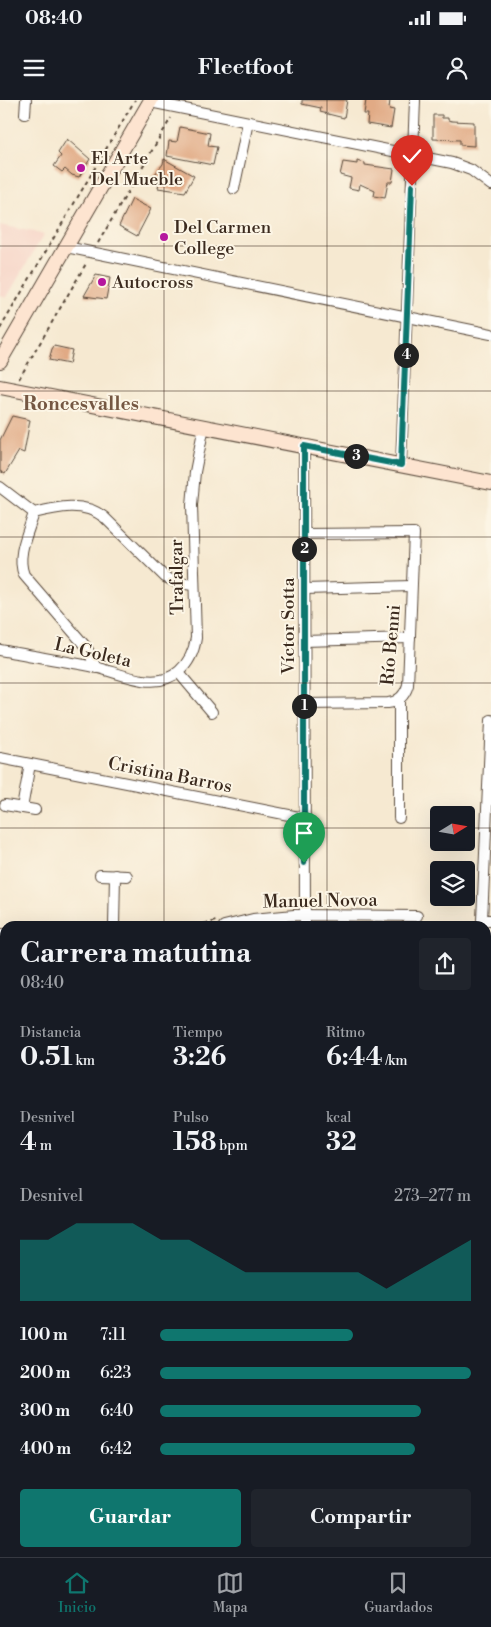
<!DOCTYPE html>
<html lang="es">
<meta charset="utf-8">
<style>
:root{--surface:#171b24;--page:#20242c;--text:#f1f3f6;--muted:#9ea1a6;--line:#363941;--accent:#0f766e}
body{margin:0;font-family:"Libre Bodoni",serif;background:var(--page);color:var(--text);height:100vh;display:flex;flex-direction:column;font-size:19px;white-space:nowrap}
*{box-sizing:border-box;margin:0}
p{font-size:16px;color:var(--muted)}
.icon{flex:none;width:28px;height:28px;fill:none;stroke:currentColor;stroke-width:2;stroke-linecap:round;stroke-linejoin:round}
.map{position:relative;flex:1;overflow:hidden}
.sheet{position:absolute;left:0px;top:821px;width:491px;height:636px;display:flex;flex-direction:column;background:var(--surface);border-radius:15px 15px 0 0;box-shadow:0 5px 20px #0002}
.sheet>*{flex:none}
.needle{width:32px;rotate:79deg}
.controls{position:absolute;left:430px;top:706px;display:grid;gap:10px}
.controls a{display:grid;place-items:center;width:45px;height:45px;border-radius:5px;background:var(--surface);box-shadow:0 5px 20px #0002;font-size:25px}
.pin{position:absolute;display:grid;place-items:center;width:42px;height:42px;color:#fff;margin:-51px -21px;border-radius:50% 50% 50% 0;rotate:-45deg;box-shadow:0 0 5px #0007}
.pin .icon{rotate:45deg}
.km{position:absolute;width:25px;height:25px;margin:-12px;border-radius:50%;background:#222;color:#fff;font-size:14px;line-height:25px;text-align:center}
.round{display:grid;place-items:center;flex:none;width:52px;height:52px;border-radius:5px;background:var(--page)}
.overview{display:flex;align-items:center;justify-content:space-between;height:85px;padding:0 20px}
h1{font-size:28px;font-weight:700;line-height:38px}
.metrics{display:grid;grid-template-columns:repeat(3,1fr);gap:8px;height:85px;padding:5px 20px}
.metrics div{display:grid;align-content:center}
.metrics b{font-size:25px;font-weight:700}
.metrics small{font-size:14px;font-weight:400}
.metrics p{font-size:14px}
.chart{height:140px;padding:10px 20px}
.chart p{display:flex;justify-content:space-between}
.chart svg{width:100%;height:90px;margin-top:5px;fill:var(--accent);opacity:.7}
.cta{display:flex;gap:10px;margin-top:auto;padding:10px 20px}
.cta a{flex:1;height:58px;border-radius:5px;background:var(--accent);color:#fff;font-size:20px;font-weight:700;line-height:58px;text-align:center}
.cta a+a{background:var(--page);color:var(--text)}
ul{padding:0 20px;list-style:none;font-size:16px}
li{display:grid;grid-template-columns:80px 60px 1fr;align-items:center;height:38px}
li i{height:12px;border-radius:6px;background:var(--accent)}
.status{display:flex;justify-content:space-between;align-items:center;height:35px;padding:0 25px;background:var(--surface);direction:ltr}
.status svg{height:14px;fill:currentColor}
header{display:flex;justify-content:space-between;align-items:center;height:65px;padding:0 20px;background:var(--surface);font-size:22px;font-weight:700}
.dock{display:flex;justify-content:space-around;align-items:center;height:70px;border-top:1px solid var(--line);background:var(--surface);font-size:14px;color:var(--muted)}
.dock a{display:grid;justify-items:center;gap:2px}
.dock .current{color:var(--accent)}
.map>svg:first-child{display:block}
.built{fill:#f6d2c5}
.building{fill:#e1aa85}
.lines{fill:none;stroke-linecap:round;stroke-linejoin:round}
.minor-casing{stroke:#574739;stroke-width:12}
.secondary-casing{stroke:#574739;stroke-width:16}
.path{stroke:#574739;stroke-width:2;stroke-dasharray:4 4;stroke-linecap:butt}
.minor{stroke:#fff;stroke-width:10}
.secondary{stroke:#fde4d0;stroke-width:14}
.route-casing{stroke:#fff;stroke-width:10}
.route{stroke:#0f766e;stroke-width:6}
.grid{fill:none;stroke:#3b2a1e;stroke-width:1;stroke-opacity:0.55}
.poi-dot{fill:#b5179e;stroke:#fcf5e5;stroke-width:2}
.labels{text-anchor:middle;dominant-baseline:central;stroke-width:4;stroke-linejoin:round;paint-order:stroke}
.poi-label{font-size:18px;fill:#3b2a1e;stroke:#fcf5e5;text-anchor:start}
.street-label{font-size:18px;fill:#3b2a1e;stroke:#fcf5e5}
.neighbourhood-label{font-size:19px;font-weight:bold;fill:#755742;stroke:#fcf5e5}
</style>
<div class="status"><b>08:40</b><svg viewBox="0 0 49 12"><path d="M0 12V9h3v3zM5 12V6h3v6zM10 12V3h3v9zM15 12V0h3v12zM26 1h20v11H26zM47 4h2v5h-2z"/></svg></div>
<header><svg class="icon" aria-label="menu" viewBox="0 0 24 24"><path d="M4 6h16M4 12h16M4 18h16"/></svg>Fleetfoot<svg class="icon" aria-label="person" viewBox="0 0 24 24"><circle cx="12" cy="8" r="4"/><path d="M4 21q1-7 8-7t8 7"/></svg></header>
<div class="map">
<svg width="491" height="1457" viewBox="0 0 491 1457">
<rect width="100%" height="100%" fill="#fcf5e5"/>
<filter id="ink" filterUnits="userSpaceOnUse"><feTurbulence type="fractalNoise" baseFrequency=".02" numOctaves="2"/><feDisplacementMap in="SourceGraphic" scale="10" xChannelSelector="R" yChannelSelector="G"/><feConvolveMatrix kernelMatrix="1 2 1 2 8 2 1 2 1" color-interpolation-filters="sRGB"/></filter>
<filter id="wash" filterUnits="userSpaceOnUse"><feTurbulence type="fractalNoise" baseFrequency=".0096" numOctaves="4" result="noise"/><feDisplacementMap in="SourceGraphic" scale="20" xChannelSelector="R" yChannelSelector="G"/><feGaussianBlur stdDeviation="1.12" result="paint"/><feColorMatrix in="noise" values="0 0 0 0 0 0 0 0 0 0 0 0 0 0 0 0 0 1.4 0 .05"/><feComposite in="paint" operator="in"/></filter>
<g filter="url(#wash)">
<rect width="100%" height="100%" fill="#f6e9d1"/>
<g class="built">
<polygon points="0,125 44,134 7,197 0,195"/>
<polygon points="486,1164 491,1164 491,1261 486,1262"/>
</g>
<g id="blocks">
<g class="building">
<polygon points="302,0 347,0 344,18 320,12 321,8 302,4"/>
<polygon points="366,0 390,0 389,9 394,10 391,28 367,24 368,14 364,14"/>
<polygon points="433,15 442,15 442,18 448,18 448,20 452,21 474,22 474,46 460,45 460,40 433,39"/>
<polygon points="180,27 210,33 208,46 217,47 213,65 167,56 169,41 177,42"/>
<polygon points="67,39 90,59 79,77 72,75 65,69 62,72 54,66 61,56 58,53"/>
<polygon points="164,59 194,76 185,92 158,88 159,83 152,78 163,64"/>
<polygon points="357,61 365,63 365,65 394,69 392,82 388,82 385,98 374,96 375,91 360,84 359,90 349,88 351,78 340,75 343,62 357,64"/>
<polygon points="132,99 151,109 137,136 119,126"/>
<polygon points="96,175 110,178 106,199 84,196"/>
<polygon points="54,246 72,250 69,264 49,260 52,249"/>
<polygon points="12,316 30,320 24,353 19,351 5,374 0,371 0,340"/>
</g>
</g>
</g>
<g filter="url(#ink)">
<use href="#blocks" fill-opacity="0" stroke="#574739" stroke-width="1"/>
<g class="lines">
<defs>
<g id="minor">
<polyline points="150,2 452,63 471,70 491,85"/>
<polyline points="25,14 26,0"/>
<polyline points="234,89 248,22"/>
<polyline points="66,147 491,234"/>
<polyline points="304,346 305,826"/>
<polyline points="401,365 415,0"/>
<polyline points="0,387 34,413"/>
<path d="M34 413C58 407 83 401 104 417L165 477 178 483 193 485"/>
<path d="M34 413C28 433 16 455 24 475L87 548 96 568"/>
<polyline points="305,489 411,486"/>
<polyline points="304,541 410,538"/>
<path d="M0 550C32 556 64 561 95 567 111 571 127 578 143 580 173 585 192 565 196 538L192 405 195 372 204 326"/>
<polyline points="179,573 212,612"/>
<path d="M304 604 388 603C399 602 405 595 408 585L414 433 304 434"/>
<polyline points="491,620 482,820 491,820"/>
<polyline points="0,658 304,718"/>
<polyline points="5,705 35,710"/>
<polyline points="22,708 30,664"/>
<polyline points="399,718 399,599"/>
<polyline points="100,775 127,776"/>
<polyline points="114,826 115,775"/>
<polyline points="224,826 253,819 294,815 417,816"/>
<polyline points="0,834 5,834"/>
<polyline points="0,1277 5,1276"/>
<polyline points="0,1368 5,1360"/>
<polyline points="486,1374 491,1366"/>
<polyline points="486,1435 491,1437"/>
<polyline points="346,1452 354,1457"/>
<polyline points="63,1457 66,1452"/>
<polyline points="170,1457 173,1452"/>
<polyline points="287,1457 289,1452"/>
</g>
<g id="secondary">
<polyline points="0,261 151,0"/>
<polyline points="0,287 491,383"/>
<polyline points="486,1137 491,1137"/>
<polyline points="0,1178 5,1178"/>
</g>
</defs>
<use href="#minor" class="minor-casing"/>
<use href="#secondary" class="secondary-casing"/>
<g class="path">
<polyline points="98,143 171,18"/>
<polyline points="0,229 135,0"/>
<polyline points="19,279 87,162"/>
<polyline points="12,826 22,826"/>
<polyline points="196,826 216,821"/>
<polyline points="486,1154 491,1153"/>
<polyline points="156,1457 159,1452"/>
<polyline points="185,1457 187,1452"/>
</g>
<use href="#minor" class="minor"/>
<use href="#secondary" class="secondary"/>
</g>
</g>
<g class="lines" filter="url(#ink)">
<defs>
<polyline id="route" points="304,763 304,346 401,365 412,86"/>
</defs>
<use href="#route" class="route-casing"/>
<use href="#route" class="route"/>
</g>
<path class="grid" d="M164 0V826M327 0V826M0 146H491M0 291H491M0 437H491M0 583H491M0 728H439M466 728H491M0 874H5M486 874H491M0 1020H5M486 1020H491M0 1166H5M486 1166H491M0 1311H5M486 1311H491M164 1452V1457M327 1452V1457"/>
<g class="poi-dot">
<circle cx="81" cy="68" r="5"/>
<circle cx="164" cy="137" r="5"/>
<circle cx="102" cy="182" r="5"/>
</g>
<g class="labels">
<g class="poi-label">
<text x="91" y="58">El Arte<tspan x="91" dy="21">Del Mueble</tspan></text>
<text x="174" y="127">Del Carmen<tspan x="174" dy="21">College</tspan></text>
<text x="112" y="182">Autocross</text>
</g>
<g class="street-label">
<text transform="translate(177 477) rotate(-91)">Trafalgar</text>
<text transform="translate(288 526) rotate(-90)">Víctor Sotta</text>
<text transform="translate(391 545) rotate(-85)">Río Benni</text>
<text transform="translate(93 553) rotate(13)">La Goleta</text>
<text transform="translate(170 675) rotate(11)">Cristina Barros</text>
<text transform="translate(320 801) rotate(-1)">Manuel Novoa</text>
</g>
<g class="neighbourhood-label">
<text x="81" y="304">Roncesvalles</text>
</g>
</g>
</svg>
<div class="controls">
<a><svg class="needle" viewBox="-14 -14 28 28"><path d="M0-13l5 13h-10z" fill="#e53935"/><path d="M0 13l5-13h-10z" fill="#9ea1a6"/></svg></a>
<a><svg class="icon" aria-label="layers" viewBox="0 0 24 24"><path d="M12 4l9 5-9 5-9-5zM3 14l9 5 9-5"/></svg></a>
</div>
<div class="pin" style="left:304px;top:763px;background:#1e9e55"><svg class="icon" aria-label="arrive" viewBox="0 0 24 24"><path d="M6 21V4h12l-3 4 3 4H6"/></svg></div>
<div class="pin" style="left:412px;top:86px;background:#d93025"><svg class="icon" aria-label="check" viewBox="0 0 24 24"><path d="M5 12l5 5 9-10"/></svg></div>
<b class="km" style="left:304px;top:606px">1</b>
<b class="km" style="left:304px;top:449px">2</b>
<b class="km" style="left:356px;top:356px">3</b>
<b class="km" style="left:406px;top:255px">4</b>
<section class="sheet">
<div class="overview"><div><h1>Carrera matutina</h1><p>08:40</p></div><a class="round"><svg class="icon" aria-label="share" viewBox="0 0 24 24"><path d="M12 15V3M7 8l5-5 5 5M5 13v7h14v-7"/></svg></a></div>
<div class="metrics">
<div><p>Distancia</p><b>0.51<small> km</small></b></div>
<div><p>Tiempo</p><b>3:26</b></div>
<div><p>Ritmo</p><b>6:44<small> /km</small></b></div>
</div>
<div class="metrics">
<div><p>Desnivel</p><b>4<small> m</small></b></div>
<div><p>Pulso</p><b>158<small> bpm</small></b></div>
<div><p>kcal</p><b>32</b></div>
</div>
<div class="chart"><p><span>Desnivel</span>273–277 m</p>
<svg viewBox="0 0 160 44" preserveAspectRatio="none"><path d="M0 44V14L10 14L20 6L30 6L40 6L50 14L60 14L70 22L80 30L90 30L100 30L110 30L120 30L130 38L140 30L150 22L160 14V44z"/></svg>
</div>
<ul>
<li><b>100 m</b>7:11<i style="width:62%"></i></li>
<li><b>200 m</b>6:23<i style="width:100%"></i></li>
<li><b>300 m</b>6:40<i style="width:84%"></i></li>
<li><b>400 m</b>6:42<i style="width:82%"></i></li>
</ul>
<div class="cta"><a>Guardar</a><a>Compartir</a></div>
</section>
</div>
<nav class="dock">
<a class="current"><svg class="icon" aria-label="home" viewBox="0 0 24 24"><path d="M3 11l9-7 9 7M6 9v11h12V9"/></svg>Inicio</a>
<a><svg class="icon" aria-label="map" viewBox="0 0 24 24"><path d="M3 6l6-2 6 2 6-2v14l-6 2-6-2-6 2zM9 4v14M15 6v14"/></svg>Mapa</a>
<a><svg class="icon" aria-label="saved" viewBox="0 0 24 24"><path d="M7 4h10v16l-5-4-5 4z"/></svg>Guardados</a>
</nav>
